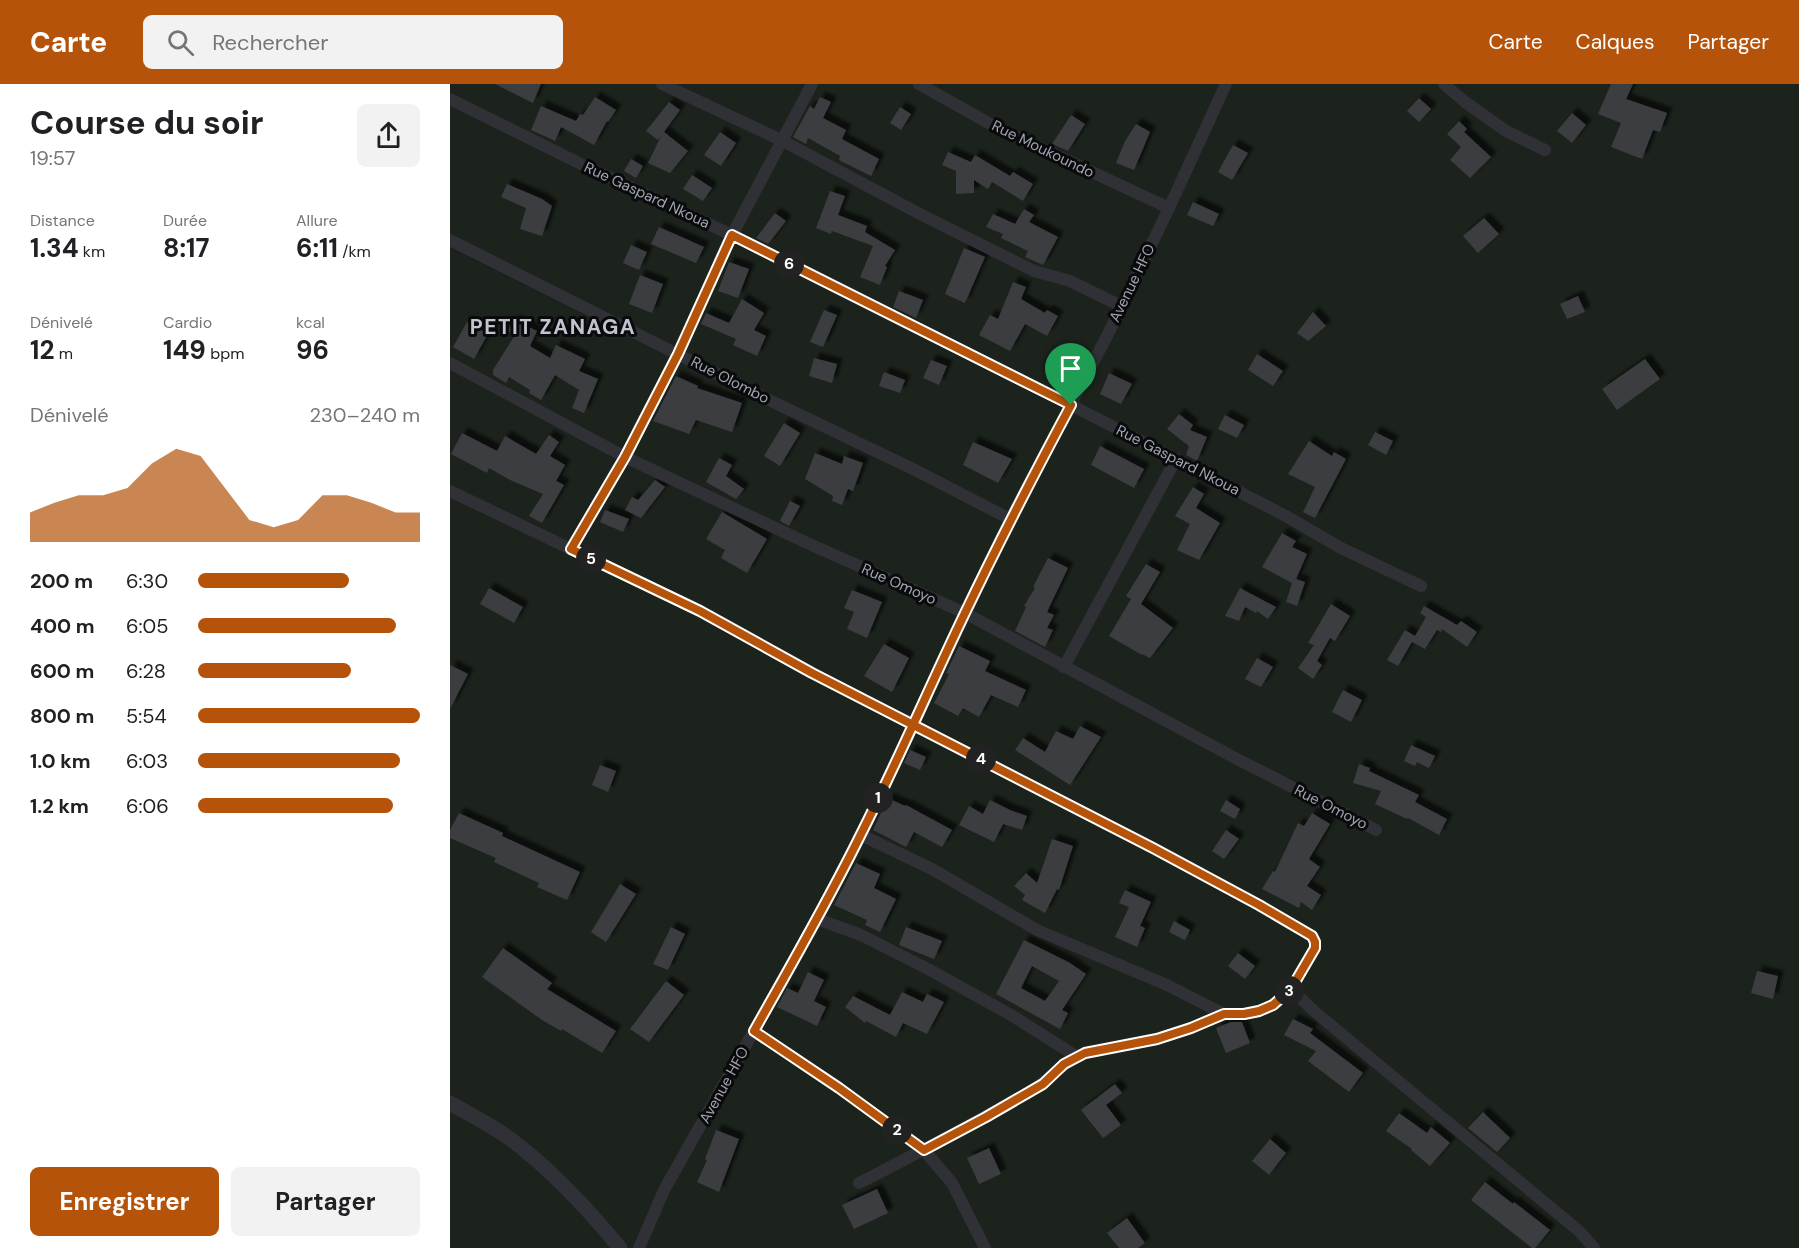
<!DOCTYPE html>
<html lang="fr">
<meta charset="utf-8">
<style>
:root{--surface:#fff;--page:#f2f2f2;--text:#202124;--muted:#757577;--accent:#b45309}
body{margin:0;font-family:"DM Sans",sans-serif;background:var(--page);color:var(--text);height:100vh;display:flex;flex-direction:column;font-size:22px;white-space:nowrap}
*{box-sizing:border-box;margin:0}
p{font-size:20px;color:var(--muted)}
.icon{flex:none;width:33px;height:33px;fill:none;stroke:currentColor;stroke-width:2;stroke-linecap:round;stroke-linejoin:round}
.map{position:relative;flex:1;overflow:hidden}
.details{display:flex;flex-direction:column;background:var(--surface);width:450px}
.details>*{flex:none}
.pin{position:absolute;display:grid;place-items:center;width:51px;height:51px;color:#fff;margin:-62px -26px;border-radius:50% 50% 50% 0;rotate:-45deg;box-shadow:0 0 6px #0007}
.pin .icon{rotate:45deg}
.km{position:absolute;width:30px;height:30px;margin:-15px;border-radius:50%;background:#222;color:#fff;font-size:16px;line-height:30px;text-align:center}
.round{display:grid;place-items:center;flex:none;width:63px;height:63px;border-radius:9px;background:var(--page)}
.headline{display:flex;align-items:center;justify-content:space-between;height:102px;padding:0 30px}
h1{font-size:33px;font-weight:700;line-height:45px}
.metrics{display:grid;grid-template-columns:repeat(3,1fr);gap:9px;height:102px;padding:6px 30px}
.metrics div{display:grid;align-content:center}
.metrics b{font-size:26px;font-weight:700}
.metrics small{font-size:16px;font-weight:400}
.metrics p{font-size:16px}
.chart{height:168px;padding:12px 30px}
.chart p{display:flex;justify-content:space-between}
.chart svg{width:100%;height:108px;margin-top:6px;fill:var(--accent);opacity:.7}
.primary-button{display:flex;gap:12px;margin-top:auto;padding:12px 30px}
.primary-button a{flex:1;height:69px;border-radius:9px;background:var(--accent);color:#fff;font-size:24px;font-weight:700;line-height:69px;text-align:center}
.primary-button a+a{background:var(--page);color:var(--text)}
ul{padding:0 30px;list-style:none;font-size:20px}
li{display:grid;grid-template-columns:96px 72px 1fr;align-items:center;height:45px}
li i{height:15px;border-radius:8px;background:var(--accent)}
header{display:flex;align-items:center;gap:36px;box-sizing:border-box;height:84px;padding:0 30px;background:var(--accent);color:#fff}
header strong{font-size:28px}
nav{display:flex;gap:33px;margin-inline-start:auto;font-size:21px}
.search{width:420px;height:54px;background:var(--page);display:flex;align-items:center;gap:15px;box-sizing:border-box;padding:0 21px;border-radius:9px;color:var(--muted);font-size:22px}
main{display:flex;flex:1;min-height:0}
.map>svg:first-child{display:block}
.green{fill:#1b231c}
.building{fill:#3b3c41;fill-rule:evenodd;filter:url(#shadow)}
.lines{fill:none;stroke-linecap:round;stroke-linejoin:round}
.minor{stroke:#303136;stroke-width:12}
.tertiary{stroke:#303136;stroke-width:15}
.route-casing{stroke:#fff;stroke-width:12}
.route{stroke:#b45309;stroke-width:8}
.labels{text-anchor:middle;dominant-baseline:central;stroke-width:6;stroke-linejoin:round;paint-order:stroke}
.street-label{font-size:15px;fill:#9fa5b2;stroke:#0a0a0c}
.district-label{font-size:21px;font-weight:bold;letter-spacing:1.5px;fill:#c1c4ce;stroke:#0a0a0c}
</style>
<header>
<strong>Carte</strong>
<div class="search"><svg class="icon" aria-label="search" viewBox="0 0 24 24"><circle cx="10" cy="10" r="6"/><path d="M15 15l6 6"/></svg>Rechercher</div>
<nav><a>Carte</a><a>Calques</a><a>Partager</a></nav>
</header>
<main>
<section class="details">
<div class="headline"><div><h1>Course du soir</h1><p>19:57</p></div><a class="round"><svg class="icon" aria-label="share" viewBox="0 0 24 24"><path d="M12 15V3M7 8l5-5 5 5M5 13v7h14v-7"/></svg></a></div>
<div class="metrics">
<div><p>Distance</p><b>1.34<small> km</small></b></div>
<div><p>Durée</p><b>8:17</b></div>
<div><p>Allure</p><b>6:11<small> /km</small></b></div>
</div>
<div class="metrics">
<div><p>Dénivelé</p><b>12<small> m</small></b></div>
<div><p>Cardio</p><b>149<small> bpm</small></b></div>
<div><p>kcal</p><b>96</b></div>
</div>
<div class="chart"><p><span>Dénivelé</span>230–240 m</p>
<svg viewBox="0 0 160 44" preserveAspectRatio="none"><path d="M0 44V32L10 28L20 25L30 25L40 22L50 12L60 6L70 9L80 22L90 35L100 38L110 35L120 25L130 25L140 28L150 32L160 32V44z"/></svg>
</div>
<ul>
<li><b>200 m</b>6:30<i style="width:68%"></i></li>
<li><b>400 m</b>6:05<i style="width:89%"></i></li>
<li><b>600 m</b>6:28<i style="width:69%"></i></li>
<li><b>800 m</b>5:54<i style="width:100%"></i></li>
<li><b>1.0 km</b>6:03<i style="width:91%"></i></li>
<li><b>1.2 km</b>6:06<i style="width:88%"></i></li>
</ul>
<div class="primary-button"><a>Enregistrer</a><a>Partager</a></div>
</section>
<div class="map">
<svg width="1349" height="1164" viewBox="0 0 1349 1164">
<defs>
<filter id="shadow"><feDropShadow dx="5.5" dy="-5.5" stdDeviation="1.5" flood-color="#0009"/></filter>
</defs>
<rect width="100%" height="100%" fill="#0f0f11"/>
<rect class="green" x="0" y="0" width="1349" height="1164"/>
<g class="building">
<polygon points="45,0 91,0 83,19"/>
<polygon points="1161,0 1183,0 1176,15 1217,29 1210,48 1203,46 1192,75 1161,63 1171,39 1148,30"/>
<polygon points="145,13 166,26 158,38 157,37 144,61 111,43 105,57 81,46 91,22 126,37 130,30 133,31"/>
<polygon points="370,13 381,18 373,34 396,46 392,55 429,75 421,92 389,76 390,72 358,54 356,60 343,53 360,22 364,25"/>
<polygon points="969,14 981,25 969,38 957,27"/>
<polygon points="219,18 230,26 214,48 238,67 220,89 198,79 211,52 208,56 196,47"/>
<polygon points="450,23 461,30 451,46 440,39"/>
<polygon points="1122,29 1136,41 1122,59 1107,47"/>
<polygon points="621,31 635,40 618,67 602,60"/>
<polygon points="1009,37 1017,45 1014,48 1041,73 1020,94 1000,76 1011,63 997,50"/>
<polygon points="686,40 700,48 684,86 666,79 675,57"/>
<polygon points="270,48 286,59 271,82 254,71"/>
<polygon points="783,61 798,69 782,96 768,88"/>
<polygon points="498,68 521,78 525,71 560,92 563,88 583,100 573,117 542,98 538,105 524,96 524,109 506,110 506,87 492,81"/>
<polygon points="181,75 193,82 186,94 174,87"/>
<polygon points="242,91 262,104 253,117 233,105"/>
<polygon points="57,100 92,115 102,122 92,152 70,145 76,124 51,113"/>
<polygon points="380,107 395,112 388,131 417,142 415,148 445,166 435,182 437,183 430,201 410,193 423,162 382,147 381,150 366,144"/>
<polygon points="743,118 769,130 763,142 737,131"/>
<polygon points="574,125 584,131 579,138 608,153 593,181 575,173 578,167 551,154 553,150 536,143 543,130 565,140"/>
<polygon points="325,129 336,137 318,160 306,154"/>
<polygon points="1034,134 1049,150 1028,169 1013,152"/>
<polygon points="209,143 254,163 246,179 201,160"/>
<polygon points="181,161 197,168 189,186 173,179"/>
<polygon points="514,164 535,173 515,219 495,210"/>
<polygon points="279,178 299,185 288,214 268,207"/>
<polygon points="190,191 213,200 202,229 179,220"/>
<polygon points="563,198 576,203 571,215 595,229 597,226 608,232 597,252 575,240 560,267 529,251 540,231 548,235"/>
<polygon points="449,207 473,216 466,234 443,223"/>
<polygon points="1128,212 1135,228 1117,235 1110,220"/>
<polygon points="292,215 314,229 304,246 316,252 307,272 283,261 286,255 251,240 256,229 279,239"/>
<polygon points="374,226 387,231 373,263 360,258"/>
<polygon points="863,228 876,242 858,257 847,249"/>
<polygon points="64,236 87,247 80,262 100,274 106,261 135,275 129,287 148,295 134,329 122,324 129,306 105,291 91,316 79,309 80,306 59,293 56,299 43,291 43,286 65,251 58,247"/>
<polygon points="17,238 38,250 24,275 3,263"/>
<polygon points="807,270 833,287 823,302 798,286"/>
<polygon points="364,274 387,280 382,299 359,292"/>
<polygon points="1195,275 1210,295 1167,326 1152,305"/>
<polygon points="481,276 497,282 489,301 473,294"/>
<polygon points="434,288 455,296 450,309 429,302"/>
<polygon points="659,289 682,300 671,320 650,310"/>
<polygon points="226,292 248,302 247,304 292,319 282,348 246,336 239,350 203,337"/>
<polygon points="729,330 743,341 740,346 757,353 747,377 736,371 739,362 717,345"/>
<polygon points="775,331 794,341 787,354 768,345"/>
<polygon points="334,339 350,349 330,382 314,372"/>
<polygon points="925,348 943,357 936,371 918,361"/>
<polygon points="12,349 47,367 55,352 86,370 99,351 109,358 100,372 115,381 106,397 114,401 92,439 79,432 93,410 60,396 39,384 37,389 1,370"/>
<polygon points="859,357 882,372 884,368 896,375 865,434 853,428 865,403 838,390"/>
<polygon points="523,358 562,375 548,399 513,381"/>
<polygon points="650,362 694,385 684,404 641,381"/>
<polygon points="365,369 392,380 394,372 413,379 403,407 398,405 392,421 382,417 383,412 355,395"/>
<polygon points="269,374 282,381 276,392 294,405 286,415 256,398"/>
<polygon points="205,396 215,403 191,434 175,426 182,413 188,416"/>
<polygon points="743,403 754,410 746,424 770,439 749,476 727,466 740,440 725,432"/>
<polygon points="340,417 350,422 339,442 330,437"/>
<polygon points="155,426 179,435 173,448 150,438"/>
<polygon points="272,428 317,455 297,489 271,474 275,466 256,455"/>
<polygon points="832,449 846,457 842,463 857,470 846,495 855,498 847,522 836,518 842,499 812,483"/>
<polygon points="598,474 618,484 597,528 604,531 597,544 603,546 595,563 565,547 576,523 574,522 585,504 583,503"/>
<polygon points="696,480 710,488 691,520 723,544 700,574 692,570 692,571 659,552 681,515 676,512"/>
<polygon points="39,504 73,523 64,539 30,520"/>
<polygon points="790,504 826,523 818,535 807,527 806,529 795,523 789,537 775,532"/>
<polygon points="402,506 432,518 417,554 397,545 404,528 394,524"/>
<polygon points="881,520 900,532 885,557 880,554 867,577 872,581 863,595 848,584 864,561 858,559"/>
<polygon points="974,522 1007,541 1011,537 1027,548 1017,563 992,545 991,548 987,546 975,565 962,558 948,582 937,576 955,546 965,552 976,533 970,529"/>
<polygon points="434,560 459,574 442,608 414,592"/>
<polygon points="509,562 540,577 535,587 576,606 568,623 541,611 529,633 513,624 508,632 484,619 499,590 496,589"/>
<polygon points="807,574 823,583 811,603 795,595"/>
<polygon points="0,581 18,590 0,625"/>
<polygon points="893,606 912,616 901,638 882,628"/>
<polygon points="630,642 651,653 620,701 565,666 573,654 595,668 606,647 623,655"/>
<polygon points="961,661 985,672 979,684 967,678 965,682 954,677"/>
<polygon points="460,666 476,673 470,686 454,679"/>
<polygon points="909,680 920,684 919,687 969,711 965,718 997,735 989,751 958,734 957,735 925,720 931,707 903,699"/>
<polygon points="150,681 166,687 158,708 142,701"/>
<polygon points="438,714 455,722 456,721 502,746 492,763 464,748 456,763 423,746"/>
<polygon points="540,716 560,726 577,732 572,746 553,740 544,758 509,741 519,722 533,730"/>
<polygon points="776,716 790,725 785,735 770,727"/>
<polygon points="9,729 53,749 52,752 130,788 117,816 87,803 89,799 44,778 46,774 0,754 0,746"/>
<polygon points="862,729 880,740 859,775 870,783 857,802 871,811 862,826 851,818 849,824 812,805 823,787 825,788 848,739 854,742"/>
<polygon points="776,746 789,755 774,775 762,767"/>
<polygon points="602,755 623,762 609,806 607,805 595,829 572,816 575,811 564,802 576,789 587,799"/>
<polygon points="406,779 430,790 424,804 446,815 430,848 415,841 417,836 384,821"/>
<polygon points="170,800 186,810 156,858 141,848"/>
<polygon points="675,806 701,818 690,842 695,844 687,863 665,853 679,823 669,819"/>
<polygon points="724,837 740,846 735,856 719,848"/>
<polygon points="221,843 235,850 218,886 203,880"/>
<polygon points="456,843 492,857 484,875 449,861"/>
<path d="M574 856 620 879 636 890 612 926 618 929 610 945 546 910ZM582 882 609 897 595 917 571 904Z"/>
<polygon points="53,864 102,899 97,905 166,947 152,969 112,945 111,947 92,936 32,893"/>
<polygon points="788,869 805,882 795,895 778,882"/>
<polygon points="1307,887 1328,892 1323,915 1301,909"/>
<polygon points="358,888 374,896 364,917 376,923 367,942 327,923 337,904 348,909"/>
<polygon points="216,897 234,911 199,958 180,945"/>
<polygon points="452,908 473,918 477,910 494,918 477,950 453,939 446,953 416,937 415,939 395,923 403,912 440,931"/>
<polygon points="843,935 863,945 860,949 913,989 899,1008 858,977 866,967 834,951"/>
<polygon points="781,938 792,938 800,959 776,969 766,944"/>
<polygon points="665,1000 672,1009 656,1021 671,1041 653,1054 631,1026"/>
<polygon points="1033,1028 1060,1054 1047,1068 1018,1044"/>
<polygon points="949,1029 977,1049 981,1043 1000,1059 980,1082 961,1066 962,1065 936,1047"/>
<polygon points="266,1046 289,1055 269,1108 247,1098 257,1076 255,1075"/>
<polygon points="820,1055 836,1069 819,1091 802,1077"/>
<polygon points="539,1064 551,1090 529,1100 517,1074"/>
<polygon points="1035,1098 1063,1120 1064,1118 1100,1146 1085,1164 1082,1164 1021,1116"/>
<polygon points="427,1105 438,1129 404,1145 392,1121"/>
<polygon points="677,1134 695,1159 688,1164 669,1164 657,1149"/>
</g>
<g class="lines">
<g class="minor">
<polyline points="212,0 331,56 468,129 584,187 620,197 671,222"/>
<polyline points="469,0 544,42 719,124"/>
<polyline points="994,0 1015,18 1056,47 1095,66"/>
<polyline points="0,15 131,80 282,151 621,321 834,431 891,464 971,502"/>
<polyline points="0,156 311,312 465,386 560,435"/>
<polyline points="0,279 175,373 355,458 515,529 789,676 926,746"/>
<polyline points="0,407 250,527 362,589 703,764 809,821 862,852 865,858 865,864 841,905 823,921 809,927 794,930 774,930 717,901 587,846 482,785 411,751"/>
<polyline points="121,465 175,373 228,270 282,151 362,0"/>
<polyline points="614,583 726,375"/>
<polyline points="367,835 411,851 480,886 561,931 626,972"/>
<polyline points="841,905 865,928 1129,1147 1144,1164"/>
<polyline points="304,947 389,1004 474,1066 502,1099 535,1164"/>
<path d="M409 1099C466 1070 523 1040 579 1008 599 996 613 978 635 969L707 955 741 944 774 930"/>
<polyline points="189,1164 214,1106 367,835 411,751 560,435 656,254 719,124 776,0"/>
</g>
<path class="tertiary" d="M0 1019C19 1030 41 1041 59 1054 101 1085 137 1124 170 1164"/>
</g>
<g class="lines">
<defs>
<path id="route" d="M621 321C584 390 548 460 514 531 479 604 447 679 410 752 377 819 340 883 304 947L389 1004 474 1066 536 1033 593 1000 614 980 635 969 707 955 741 944 774 930H794L809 927 823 921 841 905 865 864V858L862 852 809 821 703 764 362 589 250 527 121 465 175 373 228 270 282 151 621 321"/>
</defs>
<use href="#route" class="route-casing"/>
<use href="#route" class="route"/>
</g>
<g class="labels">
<g class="street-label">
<text transform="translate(593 65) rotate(26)">Rue Moukoundo</text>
<text transform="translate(197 111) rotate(25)">Rue Gaspard Nkoua</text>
<text transform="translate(682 199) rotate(-64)">Avenue HFO</text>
<text transform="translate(280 296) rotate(27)">Rue Olombo</text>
<text transform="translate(728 376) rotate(27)">Rue Gaspard Nkoua</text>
<text transform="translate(449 500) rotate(24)">Rue Omoyo</text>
<text transform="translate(881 723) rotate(27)">Rue Omoyo</text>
<text transform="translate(274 1001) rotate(-61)">Avenue HFO</text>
</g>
<g class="district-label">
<text x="103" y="243">PETIT ZANAGA</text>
</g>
</g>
</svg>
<div class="pin" style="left:621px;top:321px;background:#1e9e55"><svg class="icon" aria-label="arrive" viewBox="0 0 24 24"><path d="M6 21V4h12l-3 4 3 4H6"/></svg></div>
<b class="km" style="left:428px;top:714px">1</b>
<b class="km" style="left:447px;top:1046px">2</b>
<b class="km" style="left:839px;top:907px">3</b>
<b class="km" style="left:531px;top:675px">4</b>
<b class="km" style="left:141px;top:475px">5</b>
<b class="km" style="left:339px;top:180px">6</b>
</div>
</main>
